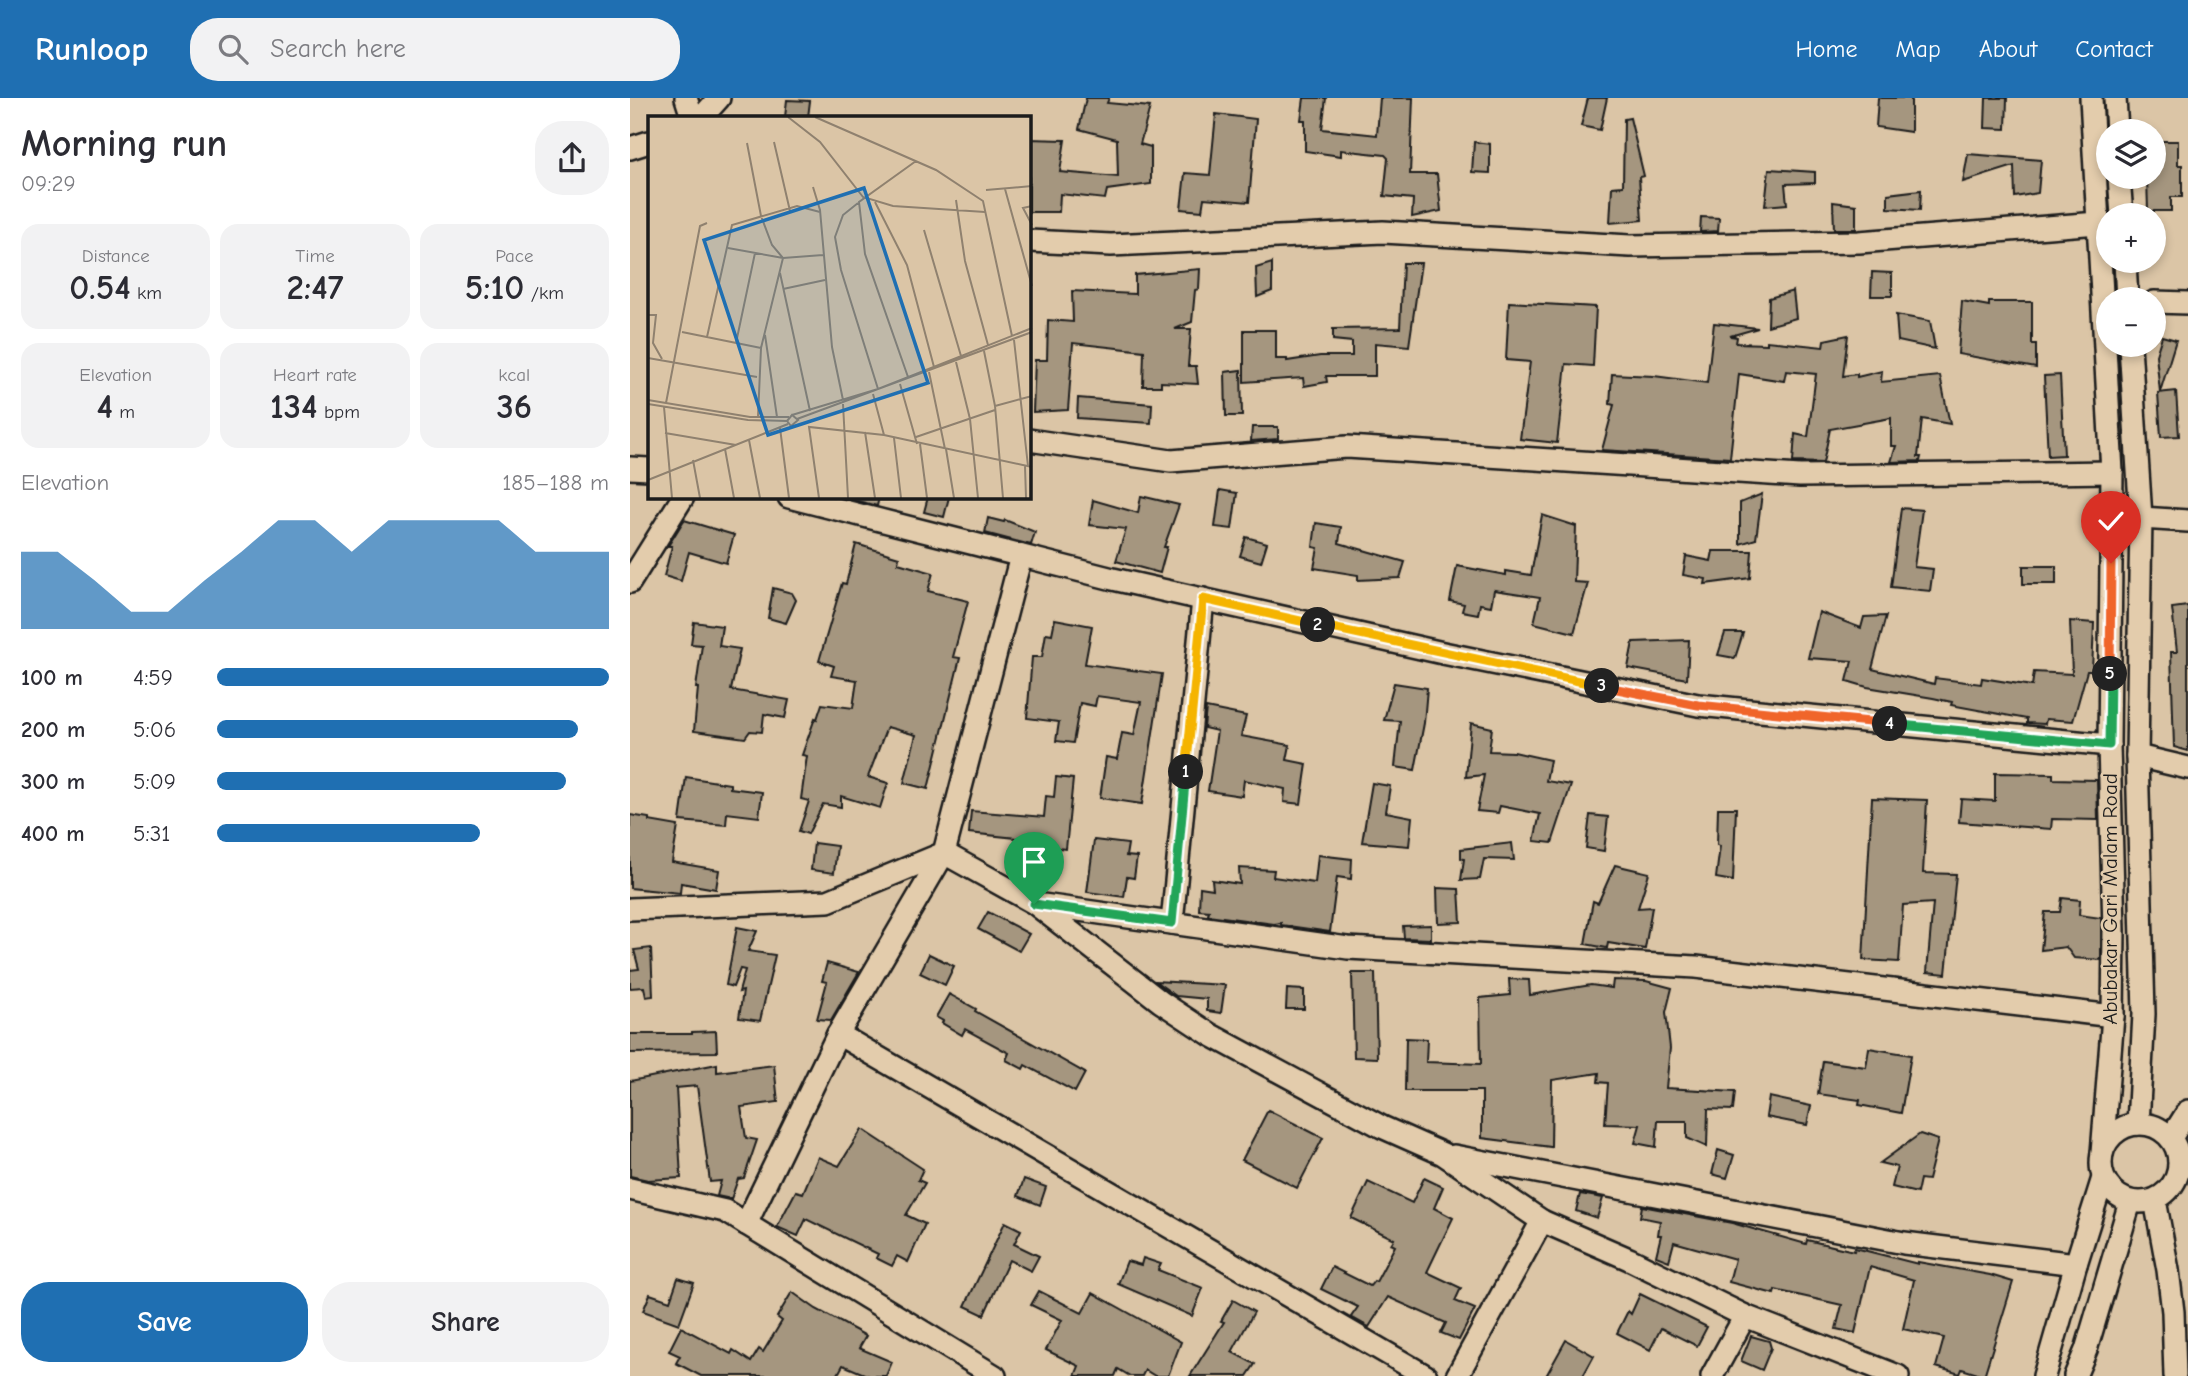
<!DOCTYPE html>
<meta charset="utf-8">
<style>
:root{--surface:#fff;--page:#f2f2f3;--text:#2b2b33;--muted:#7c7c81;--accent:#1f6fb2}
body{margin:0;font-family:"Comic Neue",sans-serif;background:var(--page);color:var(--text);height:100vh;display:flex;flex-direction:column;font-size:26px;white-space:nowrap}
*{box-sizing:border-box;margin:0}
p{font-size:23px;color:var(--muted)}
.icon{flex:none;width:38px;height:38px;fill:none;stroke:currentColor;stroke-width:2;stroke-linecap:round;stroke-linejoin:round}
.map{position:relative;flex:1;overflow:hidden}
.details{display:flex;flex-direction:column;background:var(--surface);width:630px}
.details>*{flex:none}
.controls{position:absolute;left:1466px;top:21px;display:grid;gap:14px}
.controls a{display:grid;place-items:center;width:70px;height:70px;border-radius:50%;background:var(--surface);box-shadow:0 4px 10px #0003;font-size:35px}
.pin{position:absolute;display:grid;place-items:center;width:60px;height:60px;color:#fff;margin:-72px -30px;border-radius:50% 50% 50% 0;rotate:-45deg;box-shadow:0 0 7px #0007}
.pin .icon{rotate:45deg}
.km{position:absolute;width:35px;height:35px;margin:-18px;border-radius:50%;background:#222;color:#fff;font-size:19px;line-height:35px;text-align:center}
.round{display:grid;place-items:center;flex:none;width:74px;height:74px;border-radius:28px;background:var(--page)}
.summary{display:flex;align-items:center;justify-content:space-between;height:119px;padding:0 21px}
h1{font-size:38px;font-weight:700;line-height:52px}
.stats{display:grid;grid-template-columns:repeat(3,1fr);gap:10px;height:119px;padding:7px 21px}
.stats div{display:grid;align-content:center;border-radius:18px;background:var(--page);text-align:center}
.stats b{font-size:35px;font-weight:700}
.stats small{font-size:19px;font-weight:400}
.stats p{font-size:19px}
.chart{height:196px;padding:14px 21px}
.chart p{display:flex;justify-content:space-between}
.chart svg{width:100%;height:126px;margin-top:7px;fill:var(--accent);opacity:.7}
.primary-button{display:flex;gap:14px;margin-top:auto;padding:14px 21px}
.primary-button a{flex:1;height:80px;border-radius:28px;background:var(--accent);color:#fff;font-size:28px;font-weight:700;line-height:80px;text-align:center}
.primary-button a+a{background:var(--page);color:var(--text)}
ul{padding:0 21px;list-style:none;font-size:23px}
li{display:grid;grid-template-columns:112px 84px 1fr;align-items:center;height:52px}
li i{height:18px;border-radius:9px;background:var(--accent)}
header{display:flex;align-items:center;gap:42px;box-sizing:border-box;height:98px;padding:0 35px;background:var(--accent);color:#fff}
header strong{font-size:33px}
nav{display:flex;gap:38px;margin-inline-start:auto;font-size:24px}
.search{width:490px;height:63px;background:var(--page);display:flex;align-items:center;gap:18px;box-sizing:border-box;padding:0 24px;border-radius:28px;color:var(--muted);font-size:26px}
main{display:flex;flex:1;min-height:0}
.map>svg:first-child{display:block}
.building{fill:#a5967f;stroke:#1c1c1c;stroke-width:2}
.lines{fill:none;stroke-linecap:round;stroke-linejoin:round}
.minor-casing{stroke:#1c1c1c;stroke-width:26}
.minor{stroke:#e3ccac;stroke-width:21}
.split-1-casing{stroke:#fff;stroke-width:14}
.split-2-casing{stroke:#fff;stroke-width:14}
.split-3-casing{stroke:#fff;stroke-width:14}
.split-4-casing{stroke:#fff;stroke-width:14}
.split-5-casing{stroke:#fff;stroke-width:14}
.split-6-casing{stroke:#fff;stroke-width:14}
.split-1{stroke:#22a559;stroke-width:9}
.split-2{stroke:#f5b400;stroke-width:9}
.split-3{stroke:#f5b400;stroke-width:9}
.split-4{stroke:#f0652b;stroke-width:9}
.split-5{stroke:#22a559;stroke-width:9}
.split-6{stroke:#f0652b;stroke-width:9}
.labels{text-anchor:middle;dominant-baseline:central;stroke-width:5;stroke-linejoin:round;paint-order:stroke}
.street-label{font-size:21px;fill:#1c1c1c;stroke:#e3ccac}
.inset-road{fill:none;stroke:#8f816f;stroke-width:2}
.view{fill:#1f6fb2;fill-opacity:0.15;stroke:#1f6fb2;stroke-width:3.5}
.inset-edge{fill:none;stroke:#1c1c1c;stroke-width:3.5}
</style>
<header>
<strong>Runloop</strong>
<div class="search"><svg class="icon" aria-label="search" viewBox="0 0 24 24"><circle cx="10" cy="10" r="6"/><path d="M15 15l6 6"/></svg>Search here</div>
<nav><a>Home</a><a>Map</a><a>About</a><a>Contact</a></nav>
</header>
<main>
<section class="details">
<div class="summary"><div><h1>Morning run</h1><p>09:29</p></div><a class="round"><svg class="icon" aria-label="share" viewBox="0 0 24 24"><path d="M12 15V3M7 8l5-5 5 5M5 13v7h14v-7"/></svg></a></div>
<div class="stats">
<div><p>Distance</p><b>0.54<small> km</small></b></div>
<div><p>Time</p><b>2:47</b></div>
<div><p>Pace</p><b>5:10<small> /km</small></b></div>
</div>
<div class="stats">
<div><p>Elevation</p><b>4<small> m</small></b></div>
<div><p>Heart rate</p><b>134<small> bpm</small></b></div>
<div><p>kcal</p><b>36</b></div>
</div>
<div class="chart"><p><span>Elevation</span>185–188 m</p>
<svg viewBox="0 0 160 44" preserveAspectRatio="none"><path d="M0 44V17L10 17L20 27L30 38L40 38L50 27L60 17L70 6L80 6L90 17L100 6L110 6L120 6L130 6L140 17L150 17L160 17V44z"/></svg>
</div>
<ul>
<li><b>100 m</b>4:59<i style="width:100%"></i></li>
<li><b>200 m</b>5:06<i style="width:92%"></i></li>
<li><b>300 m</b>5:09<i style="width:89%"></i></li>
<li><b>400 m</b>5:31<i style="width:67%"></i></li>
</ul>
<div class="primary-button"><a>Save</a><a>Share</a></div>
</section>
<div class="map">
<svg width="1558" height="1278" viewBox="0 0 1558 1278">
<rect width="100%" height="100%" fill="#dbc5a6"/>
<filter id="ink" filterUnits="userSpaceOnUse"><feTurbulence type="fractalNoise" baseFrequency=".0143" numOctaves="2"/><feDisplacementMap in="SourceGraphic" scale="14" xChannelSelector="R" yChannelSelector="G"/><feConvolveMatrix kernelMatrix="1 2 1 2 8 2 1 2 1" color-interpolation-filters="sRGB"/></filter>
<g filter="url(#ink)">
<g class="building">
<polygon points="456,0 479,0 477,5 520,9 510,46 521,49 521,86 477,92 475,101 430,96 429,114 399,114 399,41 435,42 430,74 488,79 487,41 449,31"/>
<polygon points="674,0 696,0 692,31 747,37 750,0 783,0 780,76 807,76 811,113 782,119 783,101 754,98 758,60 755,57 711,52 711,58 675,53 675,22 671,22"/>
<polygon points="958,0 977,0 970,32 951,28"/>
<polygon points="1248,0 1281,0 1281,34 1246,29"/>
<polygon points="1356,0 1377,0 1376,31 1355,30"/>
<polygon points="157,2 180,3 178,19 155,19"/>
<polygon points="586,16 626,21 619,104 574,100 572,113 551,111 555,75 580,77"/>
<polygon points="1000,20 1014,78 1009,79 1012,122 980,125 982,89 993,88 994,21"/>
<polygon points="1524,43 1548,43 1548,67 1552,67 1552,99 1541,99 1541,113 1518,113 1517,79 1524,79"/>
<polygon points="844,44 860,46 860,75 842,74"/>
<polygon points="1338,56 1411,62 1408,95 1385,99 1384,68 1333,84"/>
<polygon points="1139,71 1185,74 1185,85 1155,86 1157,106 1135,108"/>
<polygon points="1291,92 1290,112 1258,110 1258,96"/>
<polygon points="1203,104 1226,107 1226,131 1204,131"/>
<polygon points="1071,119 1089,120 1088,133 1070,134"/>
<polygon points="642,165 642,193 627,199 626,170"/>
<polygon points="773,165 791,165 779,248 745,245 745,278 696,278 697,284 674,288 673,280 614,284 614,232 646,232 646,261 657,261 657,263 690,258 722,258 722,244 703,242 703,231 770,230"/>
<polygon points="570,171 569,191 565,192 562,224 545,231 561,231 558,268 566,268 568,286 531,284 531,288 513,288 514,253 443,245 438,312 403,314 405,262 417,262 418,222 443,224 442,193 505,196 505,177"/>
<polygon points="1242,174 1262,175 1262,198 1241,198"/>
<polygon points="1163,193 1166,220 1138,228 1139,200"/>
<polygon points="1332,203 1359,208 1359,204 1402,204 1402,246 1406,246 1406,270 1328,256"/>
<polygon points="879,204 966,209 963,268 936,266 927,345 890,341 900,264 876,262"/>
<polygon points="1266,217 1300,223 1305,251 1268,243"/>
<polygon points="1084,225 1128,230 1100,238 1107,239 1106,245 1137,246 1137,243 1193,249 1194,242 1218,237 1213,278 1227,276 1227,279 1252,273 1251,284 1310,278 1320,326 1292,321 1288,359 1291,359 1290,363 1261,364 1266,348 1261,348 1261,320 1200,331 1193,365 1163,364 1165,336 1178,339 1186,276 1156,273 1154,283 1109,276 1100,360 972,352 984,307 980,306 982,276 1024,278 1077,285"/>
<polygon points="1532,238 1546,242 1530,294 1526,257"/>
<polygon points="611,272 612,318 596,318 595,274"/>
<polygon points="1430,277 1434,357 1418,358 1414,278"/>
<polygon points="1546,293 1549,338 1531,339 1528,295"/>
<polygon points="448,300 522,306 521,325 447,320"/>
<polygon points="622,329 648,329 648,341 621,343"/>
<polygon points="590,392 607,395 602,431 585,429"/>
<polygon points="1132,396 1126,441 1110,446 1110,405"/>
<polygon points="511,398 549,407 534,449 537,449 530,475 486,463 496,431 459,427 463,402 508,415"/>
<polygon points="213,399 249,399 247,408"/>
<polygon points="298,399 319,399 314,419 294,414"/>
<polygon points="1271,410 1292,412 1284,469 1303,471 1300,493 1261,489"/>
<polygon points="912,417 946,428 944,484 958,485 944,535 904,525 910,499 864,492 861,508 850,506 848,516 832,513 834,506 820,503 827,468 876,477 876,473 901,477"/>
<polygon points="358,420 374,424 375,422 405,434 401,447 355,435"/>
<polygon points="54,422 104,437 96,465 59,454 51,483 34,478 42,448 38,448"/>
<polygon points="686,425 711,429 709,445 775,464 770,480 728,482 728,477 684,470 688,450 683,449"/>
<polygon points="616,439 637,445 631,464 610,458"/>
<polygon points="226,446 269,459 268,465 303,475 298,493 338,503 323,559 330,560 298,691 274,685 286,637 257,629 238,679 258,685 250,710 211,698 211,709 193,706 178,736 169,733 179,703 171,701 177,658 172,657 185,620 187,621 192,606 223,610 227,582 201,578 204,568 189,563 212,485 216,486"/>
<polygon points="1083,453 1122,453 1120,480 1075,486 1076,481 1053,477 1056,458 1081,463"/>
<rect x="1393" y="468" width="33" height="18"/>
<polygon points="143,490 162,495 166,502 156,525 138,520"/>
<polygon points="1558,508 1558,653 1544,649 1541,554 1547,554 1542,510"/>
<polygon points="1189,514 1231,530 1234,519 1256,518 1242,571 1304,586 1305,580 1351,586 1352,580 1402,588 1404,574 1442,576 1440,523 1464,525 1462,573 1457,573 1443,623 1416,621 1415,626 1397,625 1397,621 1321,607 1322,604 1303,600 1237,589 1217,583 1222,563 1178,560"/>
<polygon points="425,521 462,528 455,566 532,576 512,706 470,700 476,659 487,661 492,635 504,637 511,604 467,598 465,608 450,605 443,645 426,643 429,624 397,620 402,559 412,559 416,535 422,536"/>
<polygon points="64,524 92,528 89,548 110,551 101,592 159,602 155,620 134,616 132,634 120,633 115,640 64,633 68,590 66,590 72,547 61,546"/>
<polygon points="1095,535 1113,535 1105,560 1088,557"/>
<polygon points="1059,542 1057,581 998,570 1003,544"/>
<polygon points="764,585 797,590 794,625 785,672 765,669 770,623 754,622"/>
<polygon points="576,610 616,618 611,638 660,647 657,662 677,666 671,706 654,704 655,691 614,682 612,698 578,693 587,633 574,630"/>
<polygon points="841,625 862,630 859,653 884,654 920,662 916,683 941,687 922,745 904,743 910,716 870,708 868,715 847,713 854,677 836,679"/>
<polygon points="1365,675 1423,676 1423,681 1467,682 1468,722 1422,721 1421,731 1329,724 1331,701 1365,703"/>
<polygon points="56,679 100,686 100,690 132,694 129,719 97,715 96,727 50,723"/>
<polygon points="426,679 443,681 436,751 402,747 401,788 387,781 386,740 339,735 341,713 414,719 416,698 424,699"/>
<polygon points="742,685 760,688 756,714 782,719 779,748 732,744"/>
<polygon points="1242,700 1297,702 1293,775 1326,776 1316,876 1297,874 1303,805 1273,807 1269,864 1233,862"/>
<polygon points="1088,710 1106,710 1103,783 1086,780 1090,748 1087,747"/>
<polygon points="0,717 19,720 19,723 48,728 42,764 89,772 86,791 51,785 50,795 0,790"/>
<polygon points="960,717 978,719 974,753 956,750"/>
<polygon points="464,742 498,746 496,758 507,759 504,780 497,779 494,799 457,794"/>
<polygon points="184,745 207,748 204,775 181,772"/>
<polygon points="882,745 884,762 854,761 850,781 831,782 834,761 831,760 831,751"/>
<polygon points="688,757 722,761 721,781 707,779 700,834 651,827 651,825 644,826 578,817 579,813 569,812 570,789 583,791 582,782 610,786 609,770 644,772 643,779 685,785"/>
<polygon points="985,767 1019,775 1008,810 1022,809 1015,851 978,845 977,850 955,846 963,803 968,805"/>
<polygon points="807,790 829,791 831,824 808,825"/>
<polygon points="1432,800 1450,802 1449,817 1471,820 1471,862 1444,860 1436,849 1411,852 1415,814 1430,814"/>
<polygon points="358,814 399,836 389,853 348,831"/>
<polygon points="801,827 801,841 774,840 773,828"/>
<polygon points="107,829 127,833 118,853 145,857 130,923 109,920 113,893 109,894 115,872 110,871 103,889 96,887"/>
<polygon points="21,850 23,898 16,899 14,889 0,890 0,872 9,871 4,852"/>
<polygon points="299,856 324,868 315,887 290,875"/>
<polygon points="197,865 229,874 201,922 187,921 197,884 192,883"/>
<polygon points="722,875 745,875 747,960 724,959"/>
<polygon points="879,881 899,882 900,897 961,887 982,890 983,882 1016,883 1042,890 1036,914 1040,950 1036,990 1105,994 1103,1012 1078,1011 1077,1049 1057,1040 1057,1023 1028,1023 1026,1049 1005,1045 1010,1027 975,1026 978,985 968,984 969,975 922,982 921,1049 852,1040 852,993 775,993 776,940 797,941 796,964 851,966 850,900 880,897"/>
<polygon points="525,883 595,887 591,915 577,913 577,901 546,898"/>
<polygon points="657,891 674,892 674,911 656,911"/>
<polygon points="319,896 346,911 345,913 455,975 445,994 395,967 393,971 376,962 379,955 335,931 332,937 312,925 313,923 306,919"/>
<polygon points="86,933 87,954 0,955 0,936 62,936 62,934"/>
<polygon points="1239,950 1281,957 1271,1015 1229,1007 1230,1002 1188,996 1193,963 1236,969"/>
<polygon points="87,966 87,974 144,967 148,1004 111,1009 116,1040 127,1042 114,1080 108,1081 101,1101 87,1098 91,1083 80,1084 67,988 46,990 51,1080 18,1082 0,1078 0,983"/>
<polygon points="1139,999 1181,1008 1177,1027 1136,1019"/>
<polygon points="638,1012 693,1040 667,1090 612,1062"/>
<polygon points="232,1031 293,1071 288,1082 295,1085 276,1117 295,1126 278,1164 267,1158 262,1168 246,1160 248,1156 176,1121 168,1138 147,1129 166,1093 173,1095 188,1059 209,1068"/>
<polygon points="1290,1036 1308,1042 1298,1082 1290,1081 1287,1095 1262,1089 1267,1069 1250,1065"/>
<polygon points="1088,1052 1104,1057 1097,1080 1082,1076"/>
<polygon points="794,1080 813,1089 804,1110 823,1120 797,1174 831,1190 825,1203 845,1211 829,1242 811,1235 816,1225 758,1199 739,1229 721,1219 728,1209 691,1191 702,1169 740,1188 744,1183 746,1184 765,1148 761,1146 764,1141 721,1120 738,1084 782,1105"/>
<polygon points="394,1081 416,1089 410,1107 388,1098"/>
<polygon points="950,1096 973,1100 967,1120 946,1113"/>
<polygon points="1012,1108 1102,1125 1176,1146 1177,1142 1224,1153 1225,1150 1288,1166 1288,1164 1360,1177 1383,1184 1354,1278 1332,1271 1330,1276 1306,1269 1314,1240 1273,1231 1284,1182 1240,1169 1225,1235 1206,1231 1212,1207 1145,1192 1144,1196 1099,1184 1105,1161 1044,1144 1039,1163 1026,1158 1031,1137 1028,1137 1030,1123 1010,1119"/>
<polygon points="375,1124 391,1132 384,1146 409,1158 401,1173 379,1162 354,1217 335,1208"/>
<polygon points="513,1160 531,1166 528,1172 573,1190 562,1218 488,1186 497,1163 511,1167"/>
<polygon points="48,1180 64,1185 49,1226 13,1213 20,1196 40,1203"/>
<polygon points="409,1193 452,1215 463,1195 551,1244 538,1278 525,1278 515,1272 512,1278 500,1278 488,1271 485,1278 445,1278 449,1268 416,1252 432,1222 401,1207"/>
<polygon points="162,1194 186,1211 236,1238 229,1250 262,1264 256,1278 239,1278 213,1267 207,1278 71,1278 46,1265 50,1258 39,1253 51,1229 101,1256 103,1252 121,1264 129,1251 133,1254 152,1223 147,1219"/>
<polygon points="1010,1196 1077,1229 1067,1248 1031,1230 1020,1252 987,1235 998,1213 1001,1216"/>
<polygon points="603,1202 624,1214 602,1254 625,1266 617,1278 560,1278 594,1224 591,1223"/>
<polygon points="1121,1238 1139,1243 1141,1250 1132,1272 1111,1263"/>
<polygon points="936,1242 964,1258 953,1278 916,1278"/>
</g>
<g class="lines">
<defs>
<g id="minor">
<polyline points="56,0 62,19"/>
<polyline points="1461,0 1482,374 1479,647 1484,832 1483,918 1472,1055"/>
<polyline points="1485,0 1487,33"/>
<polyline points="72,19 89,0"/>
<polyline points="0,50 19,44"/>
<polyline points="1489,79 1492,117"/>
<polyline points="399,143 481,147 753,134 1000,148 1229,144 1468,125"/>
<polyline points="1495,163 1497,201"/>
<polyline points="1524,204 1558,205"/>
<polyline points="1500,247 1511,420 1507,658 1514,916 1508,1026"/>
<polyline points="399,342 541,363 717,349 1170,378 1482,374"/>
<polyline points="0,370 19,371"/>
<polyline points="159,399 483,481 813,555 1068,607 1479,647"/>
<polyline points="1511,420 1558,423"/>
<polyline points="0,484 53,399"/>
<polyline points="1507,658 1558,670"/>
<polyline points="406,806 718,850 1066,869 1483,918"/>
<polyline points="0,811 198,803 314,755 404,805 531,904 581,937 752,1029 813,1056 912,1123 999,1161 1115,1218 1268,1278"/>
<polyline points="542,825 573,501"/>
<polyline points="208,936 796,1278"/>
<circle cx="1510" cy="1065" r="39"/>
<polyline points="1541,1040 1558,1013"/>
<polyline points="824,1058 1274,1145 1446,1166"/>
<polyline points="0,1091 95,1113 365,1278"/>
<polyline points="1525,1102 1538,1172 1543,1214 1545,1278"/>
<polyline points="116,1126 208,936 314,755 391,458"/>
<polyline points="827,1278 912,1123"/>
<polyline points="1082,1278 1115,1218"/>
<polyline points="1414,1278 1446,1166 1473,1080"/>
<polyline points="1445,1278 1456,1252 1500,1104"/>
</g>
</defs>
<use href="#minor" class="minor-casing"/>
<use href="#minor" class="minor"/>
</g>
</g>
<g class="lines" filter="url(#ink)">
<defs>
<polyline id="split-1" points="404,806 542,825 556,674"/>
<polyline id="split-2" points="556,674 573,501 688,527"/>
<polyline id="split-3" points="688,527 972,588"/>
<polyline id="split-4" points="972,588 1068,607 1260,626"/>
<polyline id="split-5" points="1260,626 1479,647 1480,576"/>
<polyline id="split-6" points="1480,576 1481,465"/>
</defs>
<use href="#split-1" class="split-1-casing"/>
<use href="#split-2" class="split-2-casing"/>
<use href="#split-3" class="split-3-casing"/>
<use href="#split-4" class="split-4-casing"/>
<use href="#split-5" class="split-5-casing"/>
<use href="#split-6" class="split-6-casing"/>
<use href="#split-1" class="split-1"/>
<use href="#split-2" class="split-2"/>
<use href="#split-3" class="split-3"/>
<use href="#split-4" class="split-4"/>
<use href="#split-5" class="split-5"/>
<use href="#split-6" class="split-6"/>
</g>
<g class="labels">
<g class="street-label">
<text transform="translate(1480 801) rotate(-90)">Abubakar Gari Malam Road</text>
</g>
</g>
<g transform="translate(18 18)">
<rect width="383" height="383" fill="#dbc5a6"/>
<path class="inset-road" d="M140 1 172 26 215 81 245 90 337 96M167 1 288 54 335 85 364 220M126 26 142 95M99 27 113 100 124 129 135 142 113 232 110 301M165 71 172 94 184 231 195 284M357 73 384 170M338 74 384 70M308 84 317 145 340 229M227 86 259 149 286 251M210 87 195 99 187 121 193 154 230 273M384 90 375 92 384 109M276 114 313 240M80 132 135 142 175 139M132 157 162 295M135 173 177 164M0 199H8L5 227 14 243M34 216 113 232M117 219 129 301M59 221 84 109 149 90 172 96M366 224 380 350M88 227 107 137M336 235 347 290 355 382M0 242 109 261M308 246 322 303 330 382M281 256 297 333M260 261 217 138 211 86 268 45M252 268 269 328M225 278 236 319M0 284 102 301H141M18 287 52 110 59 107M0 288 100 304 139 305 143 310 150 304 144 299 139 305M195 288 200 382M347 290 384 280M16 291 24 382M144 299 230 273 384 212M149 303 384 216M132 312 141 382M217 316 227 382M17 317 88 329M268 321 347 294M246 322 253 382M101 324 112 382M272 328 279 382M77 333 86 382M298 333 306 382M45 344 52 382M377 350 378 382M0 364 140 308M171 382 161 311 236 319 384 351"/>
<path class="view" d="M216 72 280 267 120 319 56 124Z"/>
<rect width="383" height="383" class="inset-edge"/>
</g>
</svg>
<div class="controls">
<a><svg class="icon" aria-label="layers" viewBox="0 0 24 24"><path d="M12 4l9 5-9 5-9-5zM3 14l9 5 9-5"/></svg></a>
<a>+</a>
<a>−</a>
</div>
<div class="pin" style="left:404px;top:806px;background:#1e9e55"><svg class="icon" aria-label="arrive" viewBox="0 0 24 24"><path d="M6 21V4h12l-3 4 3 4H6"/></svg></div>
<div class="pin" style="left:1481px;top:465px;background:#d93025"><svg class="icon" aria-label="check" viewBox="0 0 24 24"><path d="M5 12l5 5 9-10"/></svg></div>
<b class="km" style="left:556px;top:674px">1</b>
<b class="km" style="left:688px;top:527px">2</b>
<b class="km" style="left:972px;top:588px">3</b>
<b class="km" style="left:1260px;top:626px">4</b>
<b class="km" style="left:1480px;top:576px">5</b>
</div>
</main>
